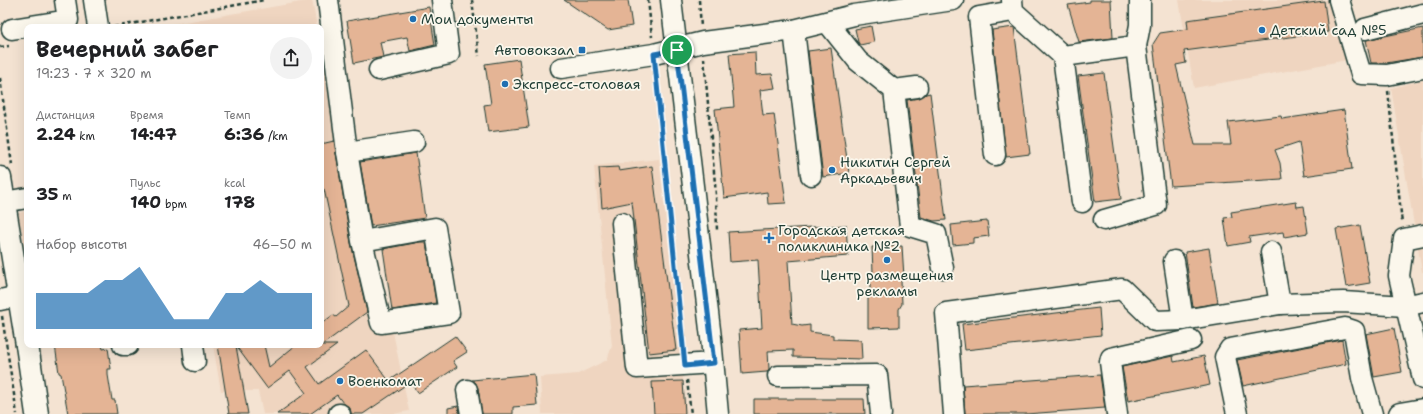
<!DOCTYPE html>
<html lang="ru">
<meta charset="utf-8">
<style>
:root{--surface:#fff;--page:#f2f2f2;--text:#202124;--muted:#757577;--accent:#1f6fb2}
body{margin:0;font-family:"Shantell Sans",sans-serif;background:var(--page);color:var(--text);height:100vh;display:flex;flex-direction:column;font-size:15px;white-space:nowrap}
*{box-sizing:border-box;margin:0}
p{font-size:13px;color:var(--muted)}
.icon{flex:none;width:22px;height:22px;fill:none;stroke:currentColor;stroke-width:2;stroke-linecap:round;stroke-linejoin:round}
.map{position:relative;flex:1;overflow:hidden}
.side{position:absolute;left:24px;top:24px;width:300px;height:324px;display:flex;flex-direction:column;background:var(--surface);border-radius:8px;box-shadow:0 4px 16px #0002}
.side>*{flex:none}
.pin{position:absolute;display:grid;place-items:center;width:34px;height:34px;color:#fff;margin:-17px;border:2px solid #fff;border-radius:50%;box-shadow:0 1px 4px #0007}
.round{display:grid;place-items:center;flex:none;width:42px;height:42px;border-radius:21px;background:var(--page)}
.summary{display:flex;align-items:center;justify-content:space-between;height:68px;padding:0 12px}
h1{font-size:22px;font-weight:700;line-height:30px}
.metrics{display:grid;grid-template-columns:repeat(3,1fr);gap:6px;height:68px;padding:4px 12px}
.metrics div{display:grid;align-content:center}
.metrics b{font-size:17px;font-weight:700}
.metrics small{font-size:11px;font-weight:400}
.metrics p{font-size:11px}
.chart{height:112px;padding:8px 12px}
.chart p{display:flex;justify-content:space-between}
.chart svg{width:100%;height:72px;margin-top:4px;fill:var(--accent);opacity:.7}
.map>svg:first-child{display:block}
.built{fill:#efd5c0}
.building{fill:#e4b495;stroke:#1f3d34}
.lines{fill:none;stroke-linecap:round;stroke-linejoin:round}
.minor-casing{stroke:#1f3d34;stroke-width:23}
.major-casing{stroke:#1f3d34;stroke-width:25}
.path{stroke:#1f3d34;stroke-width:2.5;stroke-dasharray:4 3;stroke-linecap:butt}
.minor{stroke:#fbf7ec;stroke-width:20}
.major{stroke:#fbf7ec;stroke-width:22}
.route-casing{stroke:#fff;stroke-width:8}
.route{stroke:#1f6fb2;stroke-width:5}
.poi-dot{fill:#1f6fb2;stroke:#fbf7ec;stroke-width:1.5}
.labels{text-anchor:middle;dominant-baseline:central;stroke-width:3.5;stroke-linejoin:round;paint-order:stroke}
.poi-label{font-size:14px;fill:#1f3d34;stroke:#fbf7ec;text-anchor:start}
</style>
<div class="map">
<svg width="1423" height="414" viewBox="0 0 1423 414">
<rect width="100%" height="100%" fill="#f4e3d2"/>
<filter id="ink" filterUnits="userSpaceOnUse"><feTurbulence type="fractalNoise" baseFrequency=".025" numOctaves="2"/><feDisplacementMap in="SourceGraphic" scale="8" xChannelSelector="R" yChannelSelector="G"/><feConvolveMatrix kernelMatrix="1 2 1 2 8 2 1 2 1" color-interpolation-filters="sRGB"/></filter>
<g filter="url(#ink)">
<g class="built">
<polygon points="312,0 317,27 156,27"/>
<polygon points="1179,0 1331,0 1347,60 1194,88"/>
<polygon points="321,50 337,143 354,139 409,411 393,414 263,414 258,391 221,391 213,345 321,345"/>
<polygon points="1423,80 1423,272 1422,272 1391,88"/>
<polygon points="659,159 687,414 542,414 540,377 578,374 607,360 612,346 594,166"/>
<polygon points="27,211 27,258 18,213"/>
</g>
<g class="building">
<polygon points="564,0 628,0 632,26 608,30"/>
<polygon points="1090,0 1111,0 1113,38 1079,42 1068,5 1090,2"/>
<polygon points="1324,1 1328,32 1184,51 1186,63 1176,65 1195,145 1231,145 1228,122 1281,116 1282,119 1344,110 1352,169 1304,176 1299,142 1275,150 1280,163 1282,179 1171,186 1153,44 1160,33 1188,29 1187,20"/>
<polygon points="429,7 435,45 410,51 407,37 380,42 383,57 354,63 347,21"/>
<polygon points="871,26 874,42 860,45 858,42 855,29"/>
<polygon points="1014,27 1030,154 1006,157 992,30"/>
<polygon points="1423,28 1423,57 1386,63 1371,63 1366,40"/>
<polygon points="831,48 849,173 823,177 808,51"/>
<polygon points="755,52 756,75 772,74 775,88 760,90 763,115 774,114 786,203 768,204 767,192 724,198 715,109 734,107 729,54"/>
<polygon points="519,59 529,127 488,132 484,105 491,104 485,64"/>
<polygon points="1104,73 1121,199 1095,202 1078,76"/>
<polygon points="930,93 946,220 934,221 921,217 907,100 919,98 926,94"/>
<polygon points="334,141 351,243 367,312 322,345 337,345 307,367 319,384 366,350 389,381 455,336 467,352 453,361 457,367 418,393 410,382 363,414 351,414 350,408 343,403 337,395 310,414 277,414 306,393 290,371 267,388 236,346 248,414 229,414 218,345 264,345 269,367 296,345 321,345 321,324 333,315 336,317 349,306 324,189 321,190 321,144"/>
<polygon points="416,153 425,218 371,226 360,162"/>
<polygon points="652,166 676,350 649,353 632,202 602,208 599,168 618,167 619,171"/>
<polygon points="1296,202 1297,207 1304,206 1308,233 1284,237 1283,232 1249,237 1250,242 1228,246 1224,218 1232,217 1231,212"/>
<polygon points="987,221 989,236 973,238 973,243 953,245 951,225"/>
<polygon points="846,225 848,256 788,261 792,324 802,326 810,325 810,332 833,335 833,339 861,340 862,359 793,357 793,350 768,351 769,369 767,372 742,374 739,330 762,328 758,260 730,262 728,232"/>
<polygon points="1360,225 1370,283 1346,287 1336,229"/>
<polygon points="420,242 426,242 436,303 392,310 383,249"/>
<polygon points="902,246 904,277 901,281 902,304 899,309 899,327 868,328 868,298 870,297 870,273 873,272 872,247"/>
<polygon points="1209,248 1218,303 1193,307 1185,252"/>
<polygon points="1099,308 1101,335 965,350 962,324"/>
<polygon points="1394,328 1402,372 1374,377 1366,334"/>
<polygon points="1342,340 1346,364 1243,386 1237,360"/>
<polygon points="55,345 102,345 103,349 108,348 111,369 108,369 108,375 112,400 115,400 117,414 68,414 61,374 59,373"/>
<polygon points="1173,356 1174,362 1204,356 1210,385 1128,401 1122,367"/>
<polygon points="534,374 537,405 513,407 513,414 482,414 478,388 476,383 472,380"/>
<polygon points="1100,375 1105,408 1026,414 965,414 963,385"/>
<polygon points="683,381 685,414 654,414 652,382"/>
<polygon points="754,399 864,399 865,414 754,414"/>
<polygon points="458,406 459,414 448,414 448,408"/>
</g>
<g class="lines">
<defs>
<g id="minor">
<polyline points="94,0 98,27"/>
<polyline points="328,0 347,152 362,241 381,323 449,313 435,228 362,241"/>
<polyline points="671,0 711,338 718,414"/>
<polyline points="1012,0 1013,11 1063,56 1136,46 1140,25 1140,0"/>
<polyline points="1339,0 1361,74 1387,75 1423,68"/>
<polyline points="827,22 858,61 894,90 910,226 936,234 943,268"/>
<polyline points="12,29 68,20 65,0"/>
<polyline points="1365,29 1423,14"/>
<polyline points="794,30 811,175"/>
<polyline points="1063,56 1082,202"/>
<polyline points="561,68 654,54 703,42 794,30 854,15 953,0"/>
<polyline points="379,70 449,54 442,0"/>
<polyline points="894,90 917,87"/>
<polyline points="347,152 414,142"/>
<polyline points="995,155 979,17 1013,11"/>
<polyline points="4,202 27,198"/>
<polyline points="1104,220 1156,205 1136,46"/>
<polyline points="622,223 637,368 713,363"/>
<polyline points="1423,235 1404,239 1399,276 1423,379"/>
<polyline points="1271,252 1280,304"/>
<polyline points="1174,261 1183,320"/>
<polyline points="0,300 19,296"/>
<polyline points="123,345 128,345"/>
<polyline points="193,345 195,361"/>
<polyline points="778,376 877,375 881,414"/>
<polyline points="467,390 471,414"/>
<polyline points="339,414 340,414"/>
<polyline points="954,414 946,313 1122,289 1155,321 1183,320 1280,304 1343,302 1405,306 1423,302"/>
<polyline points="1117,414 1110,362 1111,358 1191,340"/>
<polyline points="1237,414 1225,357 1230,349 1345,328 1354,331 1362,378 1372,414"/>
</g>
<g id="major">
<polyline points="0,178 27,345"/>
<polyline points="27,345 37,414"/>
<polyline points="1400,414 1423,410"/>
</g>
</defs>
<use href="#minor" class="minor-casing"/>
<use href="#major" class="major-casing"/>
<g class="path">
<polyline points="472,0 479,56"/>
<polyline points="648,0 652,37"/>
<polyline points="699,0 701,27"/>
<polyline points="114,27 264,0"/>
<polyline points="0,47 9,46"/>
<polyline points="704,58 716,195 717,232"/>
<polyline points="656,70 684,350"/>
<polyline points="0,78 12,165"/>
<polyline points="1388,91 1402,223"/>
<polyline points="2,316 17,414"/>
<polyline points="687,380 691,414"/>
</g>
<use href="#minor" class="minor"/>
<use href="#major" class="major"/>
</g>
</g>
<g class="lines" filter="url(#ink)">
<defs>
<polygon id="route" points="677,50 714,363 685,366 654,54"/>
</defs>
<use href="#route" class="route-casing"/>
<use href="#route" class="route"/>
</g>
<g class="poi-dot">
<circle cx="413" cy="19" r="4"/>
<circle cx="1262" cy="30" r="4"/>
<rect x="578" y="46" width="8" height="8" rx="2"/>
<circle cx="505" cy="84" r="4"/>
<circle cx="832" cy="170" r="4"/>
<path d="M767 232h4v4h4v4h-4v4h-4v-4h-4v-4h4z"/>
<circle cx="887" cy="260" r="4"/>
<circle cx="340" cy="381" r="4"/>
</g>
<g class="labels">
<g class="poi-label">
<text x="421" y="19">Мои документы</text>
<text x="1270" y="30">Детский сад №5</text>
<text x="574" y="50" text-anchor="end">Автовокзал</text>
<text x="513" y="84">Экспресс-столовая</text>
<text x="840" y="162">Никитин Сергей<tspan x="840" dy="16">Аркадьевич</tspan></text>
<text x="778" y="230">Городская детская<tspan x="778" dy="16">поликлиника №2</tspan></text>
<text x="887" y="275" text-anchor="middle">Центр размещения<tspan x="887" dy="16">рекламы</tspan></text>
<text x="348" y="381">Военкомат</text>
</g>
</g>
</svg>
<div class="pin" style="left:677px;top:50px;background:#1e9e55"><svg class="icon" aria-label="arrive" viewBox="0 0 24 24"><path d="M6 21V4h12l-3 4 3 4H6"/></svg></div>
<section class="side">
<div class="summary"><div><h1>Вечерний забег</h1><p>19:23 · 7 × 320 m</p></div><a class="round"><svg class="icon" aria-label="share" viewBox="0 0 24 24"><path d="M12 15V3M7 8l5-5 5 5M5 13v7h14v-7"/></svg></a></div>
<div class="metrics">
<div><p>Дистанция</p><b>2.24<small> km</small></b></div>
<div><p>Время</p><b>14:47</b></div>
<div><p>Темп</p><b>6:36<small> /km</small></b></div>
</div>
<div class="metrics">
<div><b>35<small> m</small></b></div>
<div><p>Пульс</p><b>140<small> bpm</small></b></div>
<div><p>kcal</p><b>178</b></div>
</div>
<div class="chart"><p><span>Набор высоты</span>46–50 m</p>
<svg viewBox="0 0 160 44" preserveAspectRatio="none"><path d="M0 44V22L10 22L20 22L30 22L40 14L50 14L60 6L70 22L80 38L90 38L100 38L110 22L120 22L130 14L140 22L150 22L160 22V44z"/></svg>
</div>
</section>
</div>
